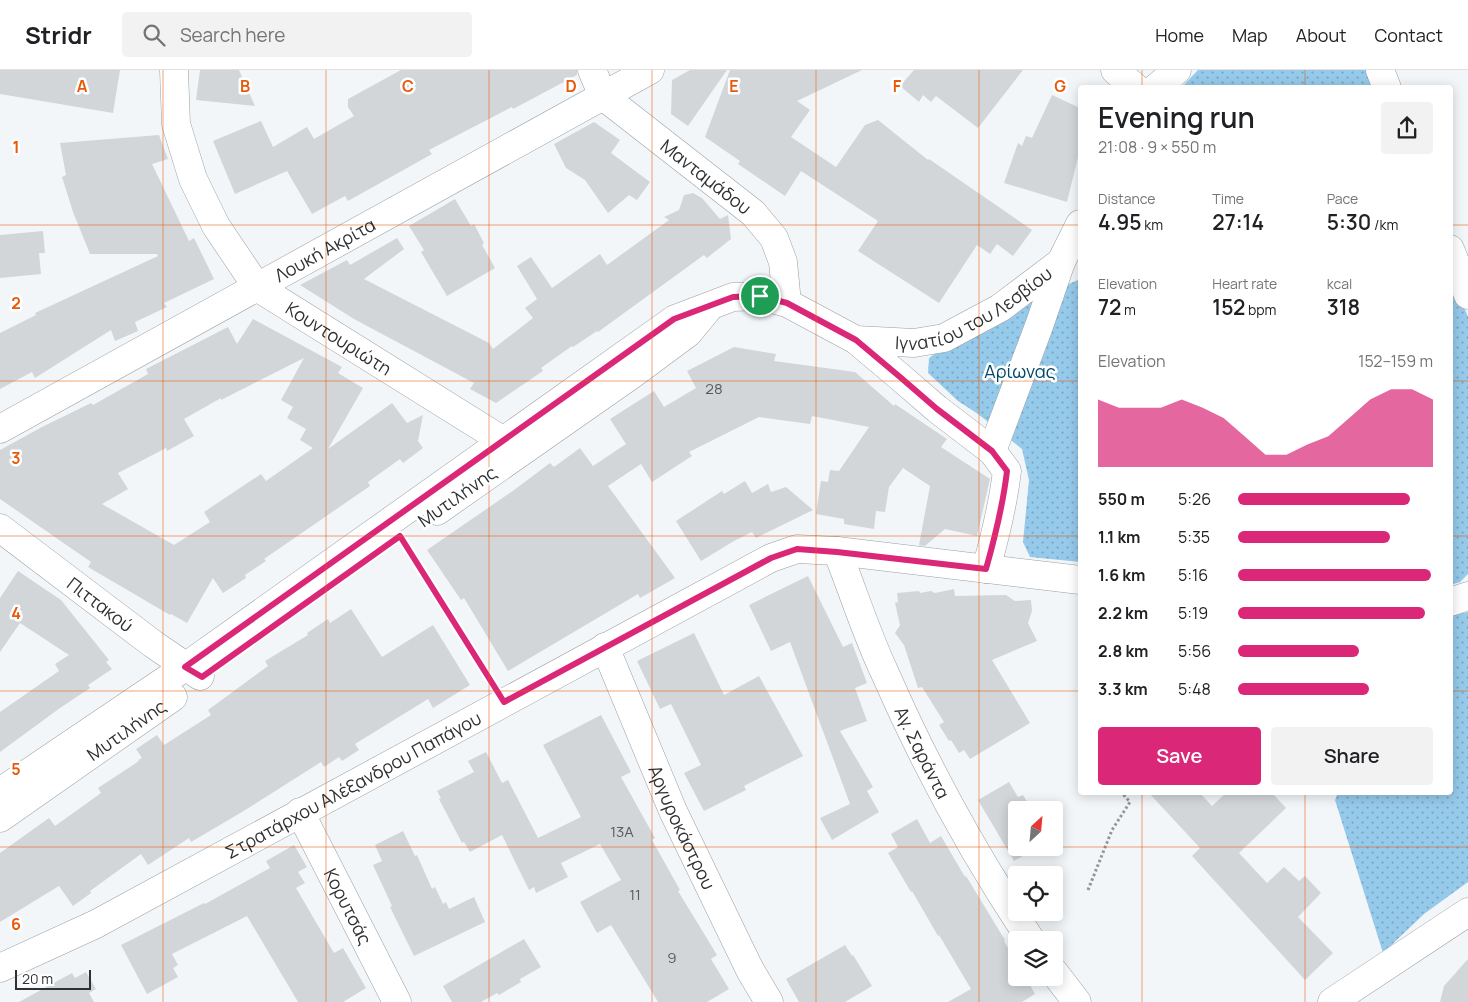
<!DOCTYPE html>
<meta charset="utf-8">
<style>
:root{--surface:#fff;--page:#f2f2f2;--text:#202124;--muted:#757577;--line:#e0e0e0;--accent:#db2777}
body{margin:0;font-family:Manrope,sans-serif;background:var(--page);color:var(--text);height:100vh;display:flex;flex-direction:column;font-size:19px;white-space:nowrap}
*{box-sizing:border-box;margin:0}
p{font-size:16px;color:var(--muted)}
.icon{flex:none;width:28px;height:28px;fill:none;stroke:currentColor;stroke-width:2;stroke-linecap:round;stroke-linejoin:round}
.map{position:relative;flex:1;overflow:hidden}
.side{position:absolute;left:1078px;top:15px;width:375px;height:710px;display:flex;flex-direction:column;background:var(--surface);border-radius:5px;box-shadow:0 2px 12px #0003}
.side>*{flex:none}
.needle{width:32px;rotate:26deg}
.controls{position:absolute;left:1008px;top:731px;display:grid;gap:10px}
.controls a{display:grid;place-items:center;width:55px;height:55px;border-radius:5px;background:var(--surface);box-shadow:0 2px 12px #0003;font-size:25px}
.scale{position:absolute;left:15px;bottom:12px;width:76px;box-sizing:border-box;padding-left:5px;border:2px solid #2f3032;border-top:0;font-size:14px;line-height:18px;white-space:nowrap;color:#2f3032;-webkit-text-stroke:4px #fff;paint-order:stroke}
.pin{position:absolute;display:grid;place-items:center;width:42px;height:42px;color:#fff;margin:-21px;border:2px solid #fff;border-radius:50%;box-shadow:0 1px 5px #0007}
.round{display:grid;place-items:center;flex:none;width:52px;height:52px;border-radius:5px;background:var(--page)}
.overview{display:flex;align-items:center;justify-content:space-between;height:85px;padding:0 20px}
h1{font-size:28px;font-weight:600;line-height:38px}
.stats{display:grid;grid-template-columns:repeat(3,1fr);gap:8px;height:85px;padding:5px 20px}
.stats div{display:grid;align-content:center}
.stats b{font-size:21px;font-weight:600}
.stats small{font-size:14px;font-weight:400}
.stats p{font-size:14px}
.chart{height:140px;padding:10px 20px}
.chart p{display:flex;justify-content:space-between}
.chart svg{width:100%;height:90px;margin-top:5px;fill:var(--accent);opacity:.7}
.action{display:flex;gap:10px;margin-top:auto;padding:10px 20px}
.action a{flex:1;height:58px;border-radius:5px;background:var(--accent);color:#fff;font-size:20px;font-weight:600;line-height:58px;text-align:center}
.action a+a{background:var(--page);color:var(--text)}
ul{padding:0 20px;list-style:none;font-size:16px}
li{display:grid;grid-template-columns:80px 60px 1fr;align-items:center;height:38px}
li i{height:12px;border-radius:6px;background:var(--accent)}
header{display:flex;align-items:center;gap:30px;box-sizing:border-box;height:70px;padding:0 25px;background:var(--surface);border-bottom:1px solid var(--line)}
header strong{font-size:24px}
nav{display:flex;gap:28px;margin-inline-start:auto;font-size:18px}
.search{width:350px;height:45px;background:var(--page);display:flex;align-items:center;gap:12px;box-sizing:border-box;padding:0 18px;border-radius:5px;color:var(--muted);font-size:19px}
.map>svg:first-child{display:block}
.park{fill:url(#park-dots)}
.building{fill:#d2d6d9;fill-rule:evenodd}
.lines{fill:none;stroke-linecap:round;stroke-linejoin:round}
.minor-casing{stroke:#9b9fa2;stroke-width:29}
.path{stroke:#939698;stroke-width:3;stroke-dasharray:2.5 2.5;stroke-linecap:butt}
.minor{stroke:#fff;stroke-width:28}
.route-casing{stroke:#fff;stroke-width:10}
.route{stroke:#db2777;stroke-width:6}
.grid{fill:none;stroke:#e8590c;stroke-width:1;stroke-opacity:0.55}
.labels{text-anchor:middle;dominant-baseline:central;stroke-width:5;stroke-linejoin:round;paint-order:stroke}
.number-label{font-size:15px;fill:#585a5c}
.street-label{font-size:18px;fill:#2f3032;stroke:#fff}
.park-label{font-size:18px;fill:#004769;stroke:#fff}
.grid-label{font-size:16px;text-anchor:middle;font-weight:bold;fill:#e8590c;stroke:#fff;stroke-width:5;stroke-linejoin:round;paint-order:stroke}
</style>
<header>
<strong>Stridr</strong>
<div class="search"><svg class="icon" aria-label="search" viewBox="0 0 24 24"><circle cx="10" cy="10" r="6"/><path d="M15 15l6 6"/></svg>Search here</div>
<nav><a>Home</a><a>Map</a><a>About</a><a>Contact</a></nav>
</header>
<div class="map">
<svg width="1468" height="932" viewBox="0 0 1468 932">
<defs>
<pattern id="park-dots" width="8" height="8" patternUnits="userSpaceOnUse" patternTransform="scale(1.25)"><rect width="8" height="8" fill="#96caeb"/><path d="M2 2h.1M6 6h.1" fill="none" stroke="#7ba4bf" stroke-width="1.8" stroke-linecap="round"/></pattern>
</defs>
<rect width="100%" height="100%" fill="#f2f6f9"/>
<g class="park">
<polygon points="1198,0 1371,0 1378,18 1181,18"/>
<polygon points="1450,201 1468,247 1468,504 1460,512 1450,515"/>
<path d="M1080 207V492L1030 487 1023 472 1029 410 1022 379 978 344 958 331 928 303 929 288C974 255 1026 232 1078 210Z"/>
<polygon points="1468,542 1468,812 1424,844 1383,883 1335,730 1338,723 1450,722 1450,546"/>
</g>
<g class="building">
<polygon points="0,0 120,0 113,43 0,24"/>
<polygon points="200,0 239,0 255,36 196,30"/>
<polygon points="401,0 577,0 577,5 513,39 512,37 429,80 432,84 348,131 345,126 312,144 287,101 235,124 213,71 261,51 273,77 307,57 314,69 354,46 348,37 348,29"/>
<polygon points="690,0 727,0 688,56 671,44 672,10"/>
<polygon points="730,0 862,0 797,31 810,40 791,67 836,97 865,55 878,50 928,90 929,89 1032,160 1013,186 997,174 990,184 977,175 939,233 858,181 878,151 801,101 785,126 738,94 740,91 705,67"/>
<polygon points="914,0 1023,0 978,58 936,26 931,32 923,25 919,32 900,16"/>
<polygon points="1052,25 1080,38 1080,79 1067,132 1004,113 1018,73 1022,76 1026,66 1032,68"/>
<polygon points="594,52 620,70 611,83 650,112 637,130 629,125 608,143 585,110 566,98 554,74"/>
<polygon points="159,65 168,89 152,94 189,171 194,168 214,209 164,233 167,237 135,252 138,261 115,271 111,260 35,308 32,302 0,319 0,263 36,245 35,243 158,186 157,184 90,184 73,142 62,107 66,105 60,73"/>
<polygon points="693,123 702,128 720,149 728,145 731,169 707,188 704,185 598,262 597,261 573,277 572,276 541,298 543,301 496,333 470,319 474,313 354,249 300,215 347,190 350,195 397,168 404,179 364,209 489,273 493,279 533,248 525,238 537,229 517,196 531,187 552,218 600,184 607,195 669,150 664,147 679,140 684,125"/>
<polygon points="455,129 471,156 474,154 484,173 482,175 495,198 447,226 421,182 424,180 409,156"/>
<polygon points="43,161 45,183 39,183 41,204 0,208 0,165"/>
<path d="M253 249 342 297 338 303 363 318 328 379 392 333 407 353 423 345 418 371 423 378 403 393 400 389 368 412 370 416 264 489 266 491 245 505 246 508 223 523 213 508 187 553 171 544 170 545 88 497 91 492 0 429V380L42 357 91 333 93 335 148 304 146 299 228 257 237 274ZM304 288 281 330 293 337 287 348 306 359 300 370 313 378 266 411 261 404 204 442 210 452 174 475 102 434 128 419 118 403 166 378 167 381 194 366 184 349 221 328V330Z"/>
<polygon points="734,277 776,284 774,291 855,302 894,336 895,334 947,369 941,377 990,409 977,466 945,459 925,476 919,475 930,416 903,398 889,417 885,442 876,441 874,459 844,454 844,449 816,444 821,411 828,412 830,400 839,401 869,357 812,346 810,354 759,347 689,382 692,386 652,412 641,394 608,416 675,508 640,528 638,524 508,601 464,528 461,530 427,480 514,420 550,393 554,397 580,378 593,396 626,374 610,349 654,321 664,337 696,318 687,301"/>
<polygon points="745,411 752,423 768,414 771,422 786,417 813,440 756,468 752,462 734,471 701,491 676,451 722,421 724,424"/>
<polygon points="18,501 61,530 109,590 106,592 112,599 88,615 90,618 60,638 0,682 0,642 59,601 55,594 69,585 20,553 0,582 0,528"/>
<polygon points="808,506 843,577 852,573 867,613 855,618 867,651 840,661 873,717 867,721 879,742 832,770 820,748 850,734 790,572 771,581 749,535"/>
<polygon points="954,519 955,526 1006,525 1015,531 1031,530 1032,541 1028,553 1037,571 992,590 1030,653 970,689 964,680 959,683 951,670 949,671 939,655 944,652 922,617 918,618 904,575 895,563 900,555 895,533 898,532 897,523 919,521 920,523 931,521 935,523"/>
<polygon points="351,539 382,587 433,555 470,615 433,638 428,629 355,674 359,680 342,691 339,687 324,697 321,692 242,742 191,772 189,768 148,795 141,784 90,821 91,823 73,836 59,816 0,852 0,783 49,748 55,756 101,723 98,718 139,691 138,690 142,688 136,679 157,665 164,675 211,645 208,640 268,596 265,591 308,565 307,563 328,549 330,553"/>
<polygon points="694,563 724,625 759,606 803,686 744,716 746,720 704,741 684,703 701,695 671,634 660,639 637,591"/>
<polygon points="601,645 631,702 621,707 655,768 652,770 680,820 678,821 717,885 711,889 729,919 707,932 658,932 611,855 597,863 580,832 621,810 600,774 561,793 568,807 536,823 534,817 529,820 502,765 470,782 464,772 462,773 439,729 441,728 437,721 474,702 468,691 486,682 502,713 508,710 538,768 581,747 543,675"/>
<polygon points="1009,712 1018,727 1023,725 1032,740 1016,740 1016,778 1037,778 1014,791 978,730"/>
<polygon points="1148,722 1199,722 1212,736 1227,722 1271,722 1286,738 1239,783 1267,813 1284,797 1299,811 1305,806 1321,823 1298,847 1333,883 1305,910 1192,786 1200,778"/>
<polygon points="917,749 930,773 941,766 965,807 966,806 1005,870 1004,871 1016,892 1016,908 1026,908 1035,924 1022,932 948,932 971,919 939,865 938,866 912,821 911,822 888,783 898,777 891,764"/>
<polygon points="403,761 415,786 417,785 432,819 435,817 443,834 446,832 449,839 474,827 485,852 414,886 390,837 392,836 373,795 382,791 375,775"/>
<polygon points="294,775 307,797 298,802 305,813 296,818 334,883 343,878 366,918 343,932 298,932 247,846 172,884 178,895 173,898 178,907 147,924 121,875 204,833 205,834 270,798 266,791"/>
<polygon points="524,869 541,897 520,909 521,912 499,925 497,923 481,932 452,932 443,916"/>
<polygon points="845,875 852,886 853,885 872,916 845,932 799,932 786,909"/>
<polygon points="1468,889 1468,932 1440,932 1444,916"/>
<polygon points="86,902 96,919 89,923 94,932 19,932 72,903 75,908"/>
</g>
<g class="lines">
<defs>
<g id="minor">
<path id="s1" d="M174 0 176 54 193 109 216 156 257 217 518 380"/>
<path id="s2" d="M592 0 603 26 753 143 774 168 783 192 787 233"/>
<polyline points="1115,0 1136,18"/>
<polyline points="1380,0 1387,18"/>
<polyline points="1156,18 1177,0"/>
<polyline points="1450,179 1468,225"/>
<path d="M856 270 900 307 937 339 992 381 1007 401C1003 435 995 467 986 499"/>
<path id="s3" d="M0 359 650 0"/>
<polyline points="992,381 1039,256 1061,192"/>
<polyline points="437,441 634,303 688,263 707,240"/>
<path id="s4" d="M0 458 153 574 200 606"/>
<path id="s5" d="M837 481C853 521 866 563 884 601 925 695 974 785 1031 870"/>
<polyline points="1450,532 1468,526"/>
<path id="s6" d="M605 577 673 741 750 900 769 932"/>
<path id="s7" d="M0 722 185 597 675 249 733 227 760 226 787 233 856 270 914 273 944 268 1000 238 1061 192 1080 154"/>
<path id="s8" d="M300 742 397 932"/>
<path id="s9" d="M0 748 173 627"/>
<path id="s10" d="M0 898 96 854 771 488 797 479 837 481 1080 510"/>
<polyline points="1054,902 1077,932"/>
<polyline points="1332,932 1468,842"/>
</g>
</defs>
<use href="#minor" class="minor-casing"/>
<g class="path">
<polyline points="405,473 491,610"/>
<polyline points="1088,820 1112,760 1130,732 1121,722"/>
</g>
<use href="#minor" class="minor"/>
</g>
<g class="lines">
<defs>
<path id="route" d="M760 226 787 233 856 270 900 307 937 339 992 381 1007 401C1003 435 995 467 986 499L837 482 797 479 771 488 504 632 400 466 202 607 185 597 674 249 733 227Z"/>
</defs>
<use href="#route" class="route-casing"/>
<use href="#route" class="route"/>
</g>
<path class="grid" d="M163 0V932M326 0V932M489 0V932M652 0V932M816 0V932M979 0V932M1142 0V18M1305 0V18M0 155H1080M1450 155H1468M0 311H1080M1450 311H1468M0 466H1080M1450 466H1468M0 621H1080M1450 621H1468M1142 722V932M1305 722V932M0 777H1016M1054 777H1468"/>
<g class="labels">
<g class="number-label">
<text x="714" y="318">28</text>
<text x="622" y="761">13A</text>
<text x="635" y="824">11</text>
<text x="672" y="887">9</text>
</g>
<g class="street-label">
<text stroke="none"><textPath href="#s2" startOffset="159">Μανταμάδου</textPath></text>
<text stroke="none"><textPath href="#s3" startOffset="371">Λουκή Ακρίτα</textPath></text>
<text stroke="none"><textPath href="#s7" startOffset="1146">Ιγνατίου του Λεσβίου</textPath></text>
<text stroke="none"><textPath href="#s1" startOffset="334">Κουντουριώτη</textPath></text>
<text transform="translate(457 426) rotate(-35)">Μυτιλήνης</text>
<text stroke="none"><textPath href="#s4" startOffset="126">Πιττακού</textPath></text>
<text stroke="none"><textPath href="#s9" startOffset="154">Μυτιλήνης</textPath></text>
<text stroke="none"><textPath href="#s5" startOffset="219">Αγ. Σαράντα</textPath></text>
<text stroke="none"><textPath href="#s10" startOffset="398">Στρατάρχου Αλέξανδρου Παπάγου</textPath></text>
<text stroke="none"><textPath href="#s6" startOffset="196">Αργυροκάστρου</textPath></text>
<text stroke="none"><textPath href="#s8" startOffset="106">Κορυτσάς</textPath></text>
</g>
<g class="park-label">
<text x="1020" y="301">Αρίωνας</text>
</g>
</g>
<g class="grid-label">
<text x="82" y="22">A</text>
<text x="245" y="22">B</text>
<text x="408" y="22">C</text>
<text x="571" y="22">D</text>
<text x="734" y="22">E</text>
<text x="897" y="22">F</text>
<text x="1060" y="22">G</text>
<text x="16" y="83">1</text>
<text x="16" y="239">2</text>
<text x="16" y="394">3</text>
<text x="16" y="549">4</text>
<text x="16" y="705">5</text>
<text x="16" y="860">6</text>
</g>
</svg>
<div class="controls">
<a><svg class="needle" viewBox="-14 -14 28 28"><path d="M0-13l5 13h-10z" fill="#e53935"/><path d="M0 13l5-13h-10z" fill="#757577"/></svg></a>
<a><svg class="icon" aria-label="locate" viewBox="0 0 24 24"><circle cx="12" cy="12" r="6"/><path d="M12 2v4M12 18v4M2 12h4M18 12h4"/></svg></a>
<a><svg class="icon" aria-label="layers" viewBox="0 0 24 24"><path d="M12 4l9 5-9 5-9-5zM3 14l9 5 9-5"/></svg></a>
</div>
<div class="scale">20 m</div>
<div class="pin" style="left:760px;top:226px;background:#1e9e55"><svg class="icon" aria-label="arrive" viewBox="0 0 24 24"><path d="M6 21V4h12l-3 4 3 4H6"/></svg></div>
<section class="side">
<div class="overview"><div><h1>Evening run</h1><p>21:08 · 9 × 550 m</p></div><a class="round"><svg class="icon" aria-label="share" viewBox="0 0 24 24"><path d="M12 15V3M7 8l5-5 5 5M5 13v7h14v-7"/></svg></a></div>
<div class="stats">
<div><p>Distance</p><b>4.95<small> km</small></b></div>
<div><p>Time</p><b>27:14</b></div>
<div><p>Pace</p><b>5:30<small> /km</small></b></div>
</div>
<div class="stats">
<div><p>Elevation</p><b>72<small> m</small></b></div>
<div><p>Heart rate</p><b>152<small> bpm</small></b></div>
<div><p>kcal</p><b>318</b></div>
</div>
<div class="chart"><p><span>Elevation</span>152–159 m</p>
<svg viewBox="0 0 160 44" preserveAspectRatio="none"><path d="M0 44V11L10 15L20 15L30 15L40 11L50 15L60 20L70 29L80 38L90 38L100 33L110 29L120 20L130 11L140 6L150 6L160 11V44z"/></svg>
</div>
<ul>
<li><b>550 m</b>5:26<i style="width:88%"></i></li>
<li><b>1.1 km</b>5:35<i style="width:78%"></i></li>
<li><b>1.6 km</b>5:16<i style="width:99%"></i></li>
<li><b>2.2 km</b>5:19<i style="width:96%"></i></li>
<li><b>2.8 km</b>5:56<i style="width:62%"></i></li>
<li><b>3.3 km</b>5:48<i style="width:67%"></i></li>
</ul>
<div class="action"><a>Save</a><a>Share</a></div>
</section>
</div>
